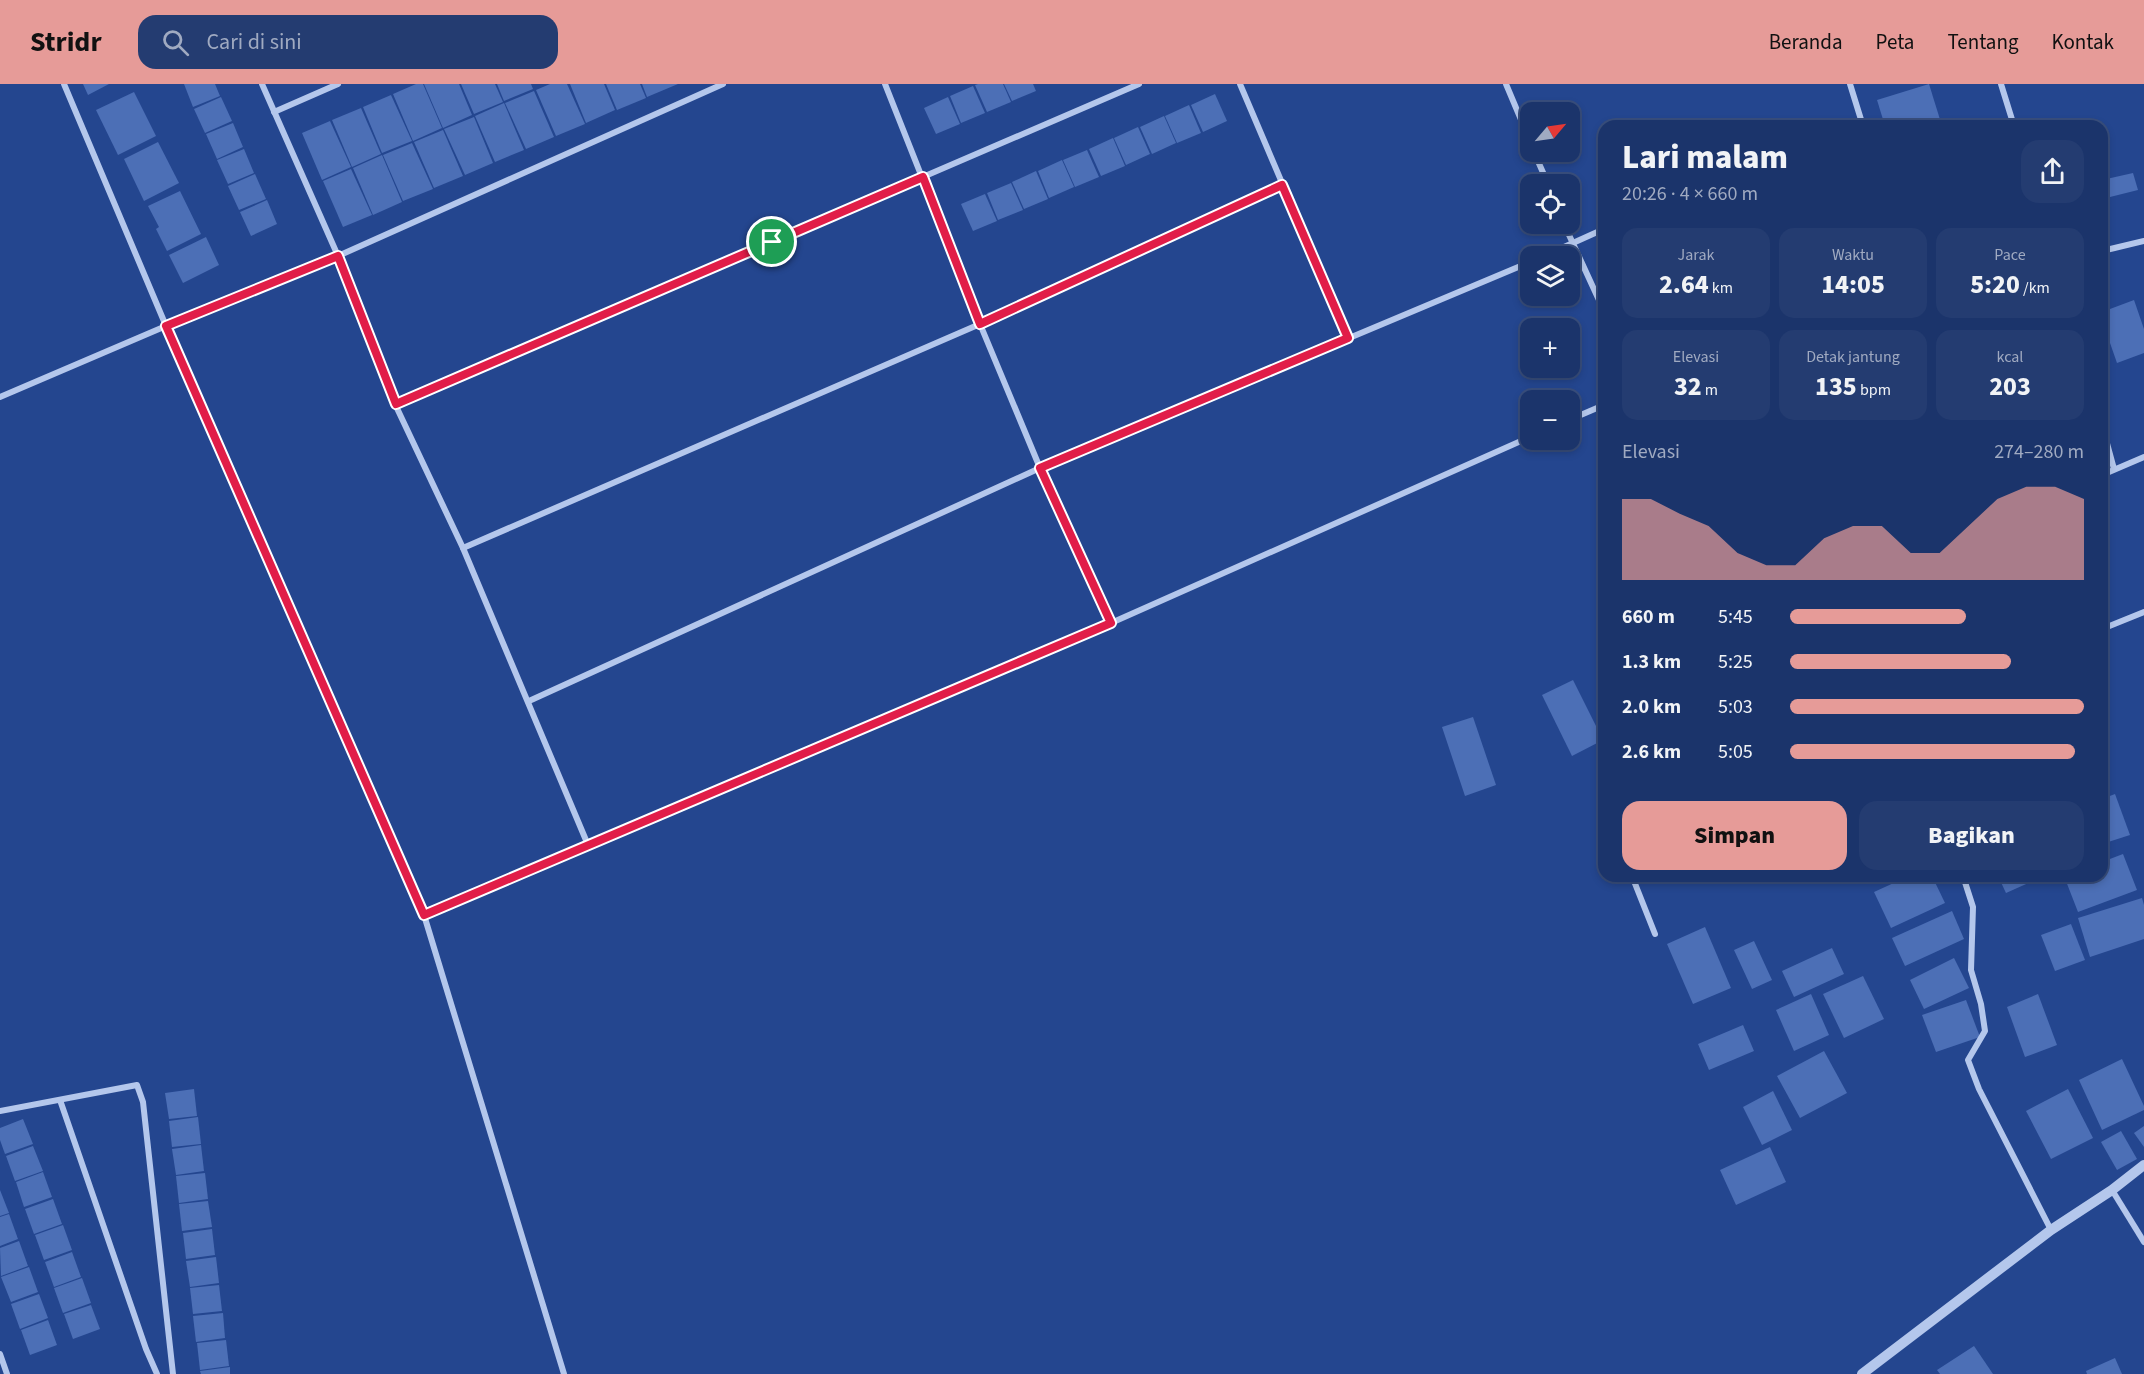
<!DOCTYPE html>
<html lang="id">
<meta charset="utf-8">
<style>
:root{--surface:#1b346b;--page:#243c71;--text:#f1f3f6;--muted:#a0aac1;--line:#394f7e;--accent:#e69b98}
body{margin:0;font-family:"Source Sans 3",sans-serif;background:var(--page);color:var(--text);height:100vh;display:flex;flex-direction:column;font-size:22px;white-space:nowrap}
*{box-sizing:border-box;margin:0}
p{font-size:20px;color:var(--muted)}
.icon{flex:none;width:33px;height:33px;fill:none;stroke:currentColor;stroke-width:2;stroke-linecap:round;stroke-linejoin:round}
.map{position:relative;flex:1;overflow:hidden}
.details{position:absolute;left:1598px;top:36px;width:510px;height:762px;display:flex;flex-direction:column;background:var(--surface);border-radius:18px;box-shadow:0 3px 9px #0003,0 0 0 2px var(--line)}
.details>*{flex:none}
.needle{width:39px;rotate:61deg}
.fabs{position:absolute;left:1520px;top:18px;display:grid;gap:12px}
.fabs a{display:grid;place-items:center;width:60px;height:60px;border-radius:12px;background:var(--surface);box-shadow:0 3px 9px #0003,0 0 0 2px var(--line);font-size:30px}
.pin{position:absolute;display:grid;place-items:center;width:51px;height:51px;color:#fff;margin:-26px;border:3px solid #fff;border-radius:50%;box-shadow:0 2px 6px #0007}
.round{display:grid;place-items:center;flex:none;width:63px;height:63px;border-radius:18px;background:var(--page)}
.headline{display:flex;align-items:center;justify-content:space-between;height:102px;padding:0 24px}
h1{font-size:33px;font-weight:800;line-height:45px}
.stats{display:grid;grid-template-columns:repeat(3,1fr);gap:9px;height:102px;padding:6px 24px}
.stats div{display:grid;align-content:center;border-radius:15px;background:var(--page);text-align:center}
.stats b{font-size:26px;font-weight:800}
.stats small{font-size:16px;font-weight:400}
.stats p{font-size:16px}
.chart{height:168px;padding:12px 24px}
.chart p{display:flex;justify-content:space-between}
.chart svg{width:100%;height:108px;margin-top:6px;fill:var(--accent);opacity:.7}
.cta{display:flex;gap:12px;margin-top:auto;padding:12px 24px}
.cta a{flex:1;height:69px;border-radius:18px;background:var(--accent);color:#111;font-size:24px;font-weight:800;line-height:69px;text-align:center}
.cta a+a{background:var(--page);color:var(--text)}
ul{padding:0 24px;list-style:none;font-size:20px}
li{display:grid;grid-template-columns:96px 72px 1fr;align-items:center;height:45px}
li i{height:15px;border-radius:8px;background:var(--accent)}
header{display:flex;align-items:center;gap:36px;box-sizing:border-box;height:84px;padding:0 30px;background:var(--accent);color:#111}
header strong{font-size:28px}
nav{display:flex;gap:33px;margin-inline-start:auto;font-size:21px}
.search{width:420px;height:54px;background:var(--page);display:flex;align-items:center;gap:15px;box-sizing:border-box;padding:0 21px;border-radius:18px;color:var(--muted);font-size:22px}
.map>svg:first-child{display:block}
.building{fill:#4c6fb6}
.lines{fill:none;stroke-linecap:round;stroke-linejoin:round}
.minor{stroke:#b4c7ec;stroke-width:6}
.tertiary{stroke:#b4c7ec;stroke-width:10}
.route-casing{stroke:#fff;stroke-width:12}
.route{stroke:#e11d48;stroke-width:8}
</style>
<header>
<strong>Stridr</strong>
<div class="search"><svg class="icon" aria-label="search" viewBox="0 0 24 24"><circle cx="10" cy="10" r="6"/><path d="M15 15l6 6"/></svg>Cari di sini</div>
<nav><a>Beranda</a><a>Peta</a><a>Tentang</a><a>Kontak</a></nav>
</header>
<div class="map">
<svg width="2144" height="1290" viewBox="0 0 2144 1290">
<rect width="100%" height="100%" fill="#24468f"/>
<g class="building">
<polygon points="83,0 109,0 88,11"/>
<polygon points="184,0 215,0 220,12 193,23"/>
<polygon points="416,0 423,0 442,44 413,57 393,10"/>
<polygon points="424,0 459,0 472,31 443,44"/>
<polygon points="461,0 495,0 503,18 474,30"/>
<polygon points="497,0 531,0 533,5 504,17"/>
<polygon points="550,0 567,0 585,40 556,52 536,6"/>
<polygon points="570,0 604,0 615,26 586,39"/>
<polygon points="606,0 640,0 646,14 617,26"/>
<polygon points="642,0 678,0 647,13"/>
<polygon points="978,0 1003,0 1011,18 987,28 975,1"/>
<polygon points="1004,0 1033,0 1036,7 1012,17"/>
<polygon points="1929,0 1942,42 1885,42 1877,16"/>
<polygon points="973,2 985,29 961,39 950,12"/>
<polygon points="534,7 554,53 526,65 505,19"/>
<polygon points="134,8 156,52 118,71 96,26"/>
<polygon points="1215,10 1227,37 1203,48 1191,21"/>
<polygon points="391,11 412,57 382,69 363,23"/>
<polygon points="221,13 232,37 205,49 194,25"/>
<polygon points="948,13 960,40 936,50 924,24"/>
<polygon points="504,19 524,66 495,78 475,32"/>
<polygon points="1189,21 1201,49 1177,59 1165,32"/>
<polygon points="361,24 381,70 352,83 332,36"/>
<polygon points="1164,32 1176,59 1152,70 1140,43"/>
<polygon points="474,33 493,79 465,91 444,45"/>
<polygon points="330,37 351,83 322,96 302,49"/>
<polygon points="233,39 243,63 217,75 206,50"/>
<polygon points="1138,43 1150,70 1126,81 1114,54"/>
<polygon points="443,46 463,92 434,104 414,58"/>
<polygon points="1113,54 1125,82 1101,92 1089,65"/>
<polygon points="158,58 179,99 144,117 124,75"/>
<polygon points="412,59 433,105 403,117 383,71"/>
<polygon points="244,65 254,89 228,100 217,76"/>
<polygon points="1087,66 1099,93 1075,103 1063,76"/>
<polygon points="382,71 402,118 373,131 353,84"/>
<polygon points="1062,76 1074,103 1049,114 1038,87"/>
<polygon points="351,85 372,131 343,143 323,97"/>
<polygon points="1036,87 1048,115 1024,125 1012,98"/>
<polygon points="2133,89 2138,106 2106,114 2102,96"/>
<polygon points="255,90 266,115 239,126 228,102"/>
<polygon points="1011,99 1023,126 998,136 987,109"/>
<polygon points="180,107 201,150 167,167 156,145 159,143 148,122"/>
<polygon points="985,110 997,137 973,147 961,120"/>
<polygon points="267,116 277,140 251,152 240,128"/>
<polygon points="2102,130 2108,155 2102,156"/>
<polygon points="206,153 219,181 183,199 169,171"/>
<polygon points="2134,216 2144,245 2144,269 2117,279 2102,236 2102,228"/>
<polygon points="1573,596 1603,656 1572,672 1542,611"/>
<polygon points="1473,633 1496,701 1465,712 1442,643"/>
<polygon points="2115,710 2130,751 2102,760 2102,715"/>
<polygon points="2123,770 2137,806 2078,828 2064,792 2102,792 2102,778"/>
<polygon points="1909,792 1932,792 1945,819 1891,844 1874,808"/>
<polygon points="1998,792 2044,792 2006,809"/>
<polygon points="2142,814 2144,821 2144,855 2090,873 2078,834"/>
<polygon points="1952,827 1964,855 1905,882 1892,854"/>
<polygon points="2071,840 2085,876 2055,887 2041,851"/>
<polygon points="1705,843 1731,904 1693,920 1667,860"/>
<polygon points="1754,857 1772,896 1752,905 1734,866"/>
<polygon points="1832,864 1844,890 1794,913 1782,887"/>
<polygon points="1954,874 1969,904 1924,925 1910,896"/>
<polygon points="1863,892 1884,935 1844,954 1823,910"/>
<polygon points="1811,910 1829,951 1794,967 1776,926"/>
<polygon points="2038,910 2057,961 2025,973 2007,923"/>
<polygon points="1966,916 1980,953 1936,968 1922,931"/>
<polygon points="1743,941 1754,967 1709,986 1698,960"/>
<polygon points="1824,967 1847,1009 1800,1034 1777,992"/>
<polygon points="2122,975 2144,1022 2144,1026 2102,1046 2079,996"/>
<polygon points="194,1005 197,1032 169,1035 165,1009"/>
<polygon points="2068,1005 2093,1054 2051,1075 2026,1027"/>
<polygon points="1773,1007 1792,1046 1762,1061 1743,1023"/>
<polygon points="198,1033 201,1060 172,1063 169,1037"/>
<polygon points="23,1035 33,1060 5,1070 0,1056 0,1044"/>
<polygon points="2144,1042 2144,1063 2134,1049"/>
<polygon points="2121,1047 2137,1075 2117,1086 2101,1058"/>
<polygon points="201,1061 204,1087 176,1091 172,1065"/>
<polygon points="33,1062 43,1087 15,1097 6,1072"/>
<polygon points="1770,1063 1786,1098 1736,1121 1720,1086"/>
<polygon points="43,1088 52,1113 24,1123 16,1098"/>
<polygon points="205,1089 208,1115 179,1119 176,1092"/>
<polygon points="0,1106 9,1129 0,1132"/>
<polygon points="53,1115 62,1140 34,1150 25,1125"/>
<polygon points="208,1117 212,1143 182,1147 179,1120"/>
<polygon points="9,1130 18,1155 0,1162 0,1133"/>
<polygon points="63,1141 72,1166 44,1176 35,1151"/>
<polygon points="212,1145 215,1171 186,1175 183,1149"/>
<polygon points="19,1157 28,1182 1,1192 0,1164"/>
<polygon points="72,1168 81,1193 54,1203 45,1178"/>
<polygon points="216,1173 219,1199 190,1203 186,1177"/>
<polygon points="29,1183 38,1208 11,1218 1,1193"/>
<polygon points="82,1194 91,1219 63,1229 54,1204"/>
<polygon points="219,1201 222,1227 193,1230 190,1204"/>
<polygon points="39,1210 48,1234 20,1245 11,1220"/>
<polygon points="91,1221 100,1245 73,1255 64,1230"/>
<polygon points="223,1229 225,1254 196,1258 193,1232"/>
<polygon points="48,1236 57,1261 30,1271 21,1246"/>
<polygon points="226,1256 229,1282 200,1286 197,1259"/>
<polygon points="1974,1262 1993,1290 1940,1290 1937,1286"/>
<polygon points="2115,1274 2122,1290 2087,1290 2086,1287"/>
<polygon points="230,1283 230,1290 201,1290 200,1287"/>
</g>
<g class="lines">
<g class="minor">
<polyline points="64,0 166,242 424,831 564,1290"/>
<polyline points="262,0 338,172 395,320 463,464 588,761"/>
<polyline points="885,0 980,240 1040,384 1111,539"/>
<polyline points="1240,0 1348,254"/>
<polyline points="1506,0 1530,57"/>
<polyline points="1850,0 1863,42"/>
<polyline points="2001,0 2014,42"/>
<polyline points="274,28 338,0"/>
<polyline points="1534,68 1548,100"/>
<polyline points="1564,140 1604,227"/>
<polyline points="2102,167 2144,157"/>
<polyline points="1544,172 1604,145"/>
<polyline points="0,313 166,242 338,172 723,0"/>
<polyline points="395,320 1139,0"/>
<polyline points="1569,336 1604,321"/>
<polyline points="2102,341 2114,385"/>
<polyline points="2102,391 2144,373"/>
<polyline points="463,464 980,240 1282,101"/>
<polyline points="2102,545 2144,528"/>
<polyline points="529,617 1040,384 1530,178"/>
<polyline points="1632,792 1655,850"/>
<polyline points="1963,792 1973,823 1971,886 1981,920 1985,947 1968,976 1979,1005 2051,1146"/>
<polyline points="424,831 1111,539 1530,353"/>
<polyline points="60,1016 146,1265 157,1290"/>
<polyline points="0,1027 137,1001 143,1018 173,1290"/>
<polyline points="2112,1106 2144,1158"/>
<polyline points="0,1270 7,1290"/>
</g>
<polyline class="tertiary" points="1862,1290 2051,1146 2112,1106 2144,1081"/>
</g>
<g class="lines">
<defs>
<polygon id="route" points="923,93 980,240 1282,101 1348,254 1040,384 1111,539 424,831 166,242 338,172 396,320"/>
</defs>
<use href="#route" class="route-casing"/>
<use href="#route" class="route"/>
</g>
</svg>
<div class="fabs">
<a><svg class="needle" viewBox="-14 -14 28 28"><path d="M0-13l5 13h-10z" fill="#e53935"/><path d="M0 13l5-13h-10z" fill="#a0aac1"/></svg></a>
<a><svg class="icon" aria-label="locate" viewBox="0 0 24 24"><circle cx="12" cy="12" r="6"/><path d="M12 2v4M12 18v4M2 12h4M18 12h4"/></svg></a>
<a><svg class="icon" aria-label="layers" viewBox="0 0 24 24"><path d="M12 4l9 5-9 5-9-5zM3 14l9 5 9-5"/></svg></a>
<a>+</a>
<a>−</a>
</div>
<div class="pin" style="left:772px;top:158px;background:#1e9e55"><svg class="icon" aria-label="arrive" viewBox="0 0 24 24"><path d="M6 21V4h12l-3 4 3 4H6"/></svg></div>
<section class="details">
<div class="headline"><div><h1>Lari malam</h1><p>20:26 · 4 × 660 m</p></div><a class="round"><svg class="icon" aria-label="share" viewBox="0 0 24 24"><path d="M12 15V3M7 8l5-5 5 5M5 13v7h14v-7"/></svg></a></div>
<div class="stats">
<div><p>Jarak</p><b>2.64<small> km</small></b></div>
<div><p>Waktu</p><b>14:05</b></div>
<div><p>Pace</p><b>5:20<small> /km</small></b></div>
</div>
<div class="stats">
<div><p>Elevasi</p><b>32<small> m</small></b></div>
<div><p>Detak jantung</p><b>135<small> bpm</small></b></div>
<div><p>kcal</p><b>203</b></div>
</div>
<div class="chart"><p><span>Elevasi</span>274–280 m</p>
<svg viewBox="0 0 160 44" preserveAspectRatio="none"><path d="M0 44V11L10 11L20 17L30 22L40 33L50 38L60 38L70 27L80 22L90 22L100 33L110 33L120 22L130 11L140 6L150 6L160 11V44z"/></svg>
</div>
<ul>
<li><b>660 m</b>5:45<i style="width:60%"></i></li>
<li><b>1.3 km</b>5:25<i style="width:75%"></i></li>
<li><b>2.0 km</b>5:03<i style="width:100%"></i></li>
<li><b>2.6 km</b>5:05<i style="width:97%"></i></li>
</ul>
<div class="cta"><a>Simpan</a><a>Bagikan</a></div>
</section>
</div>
